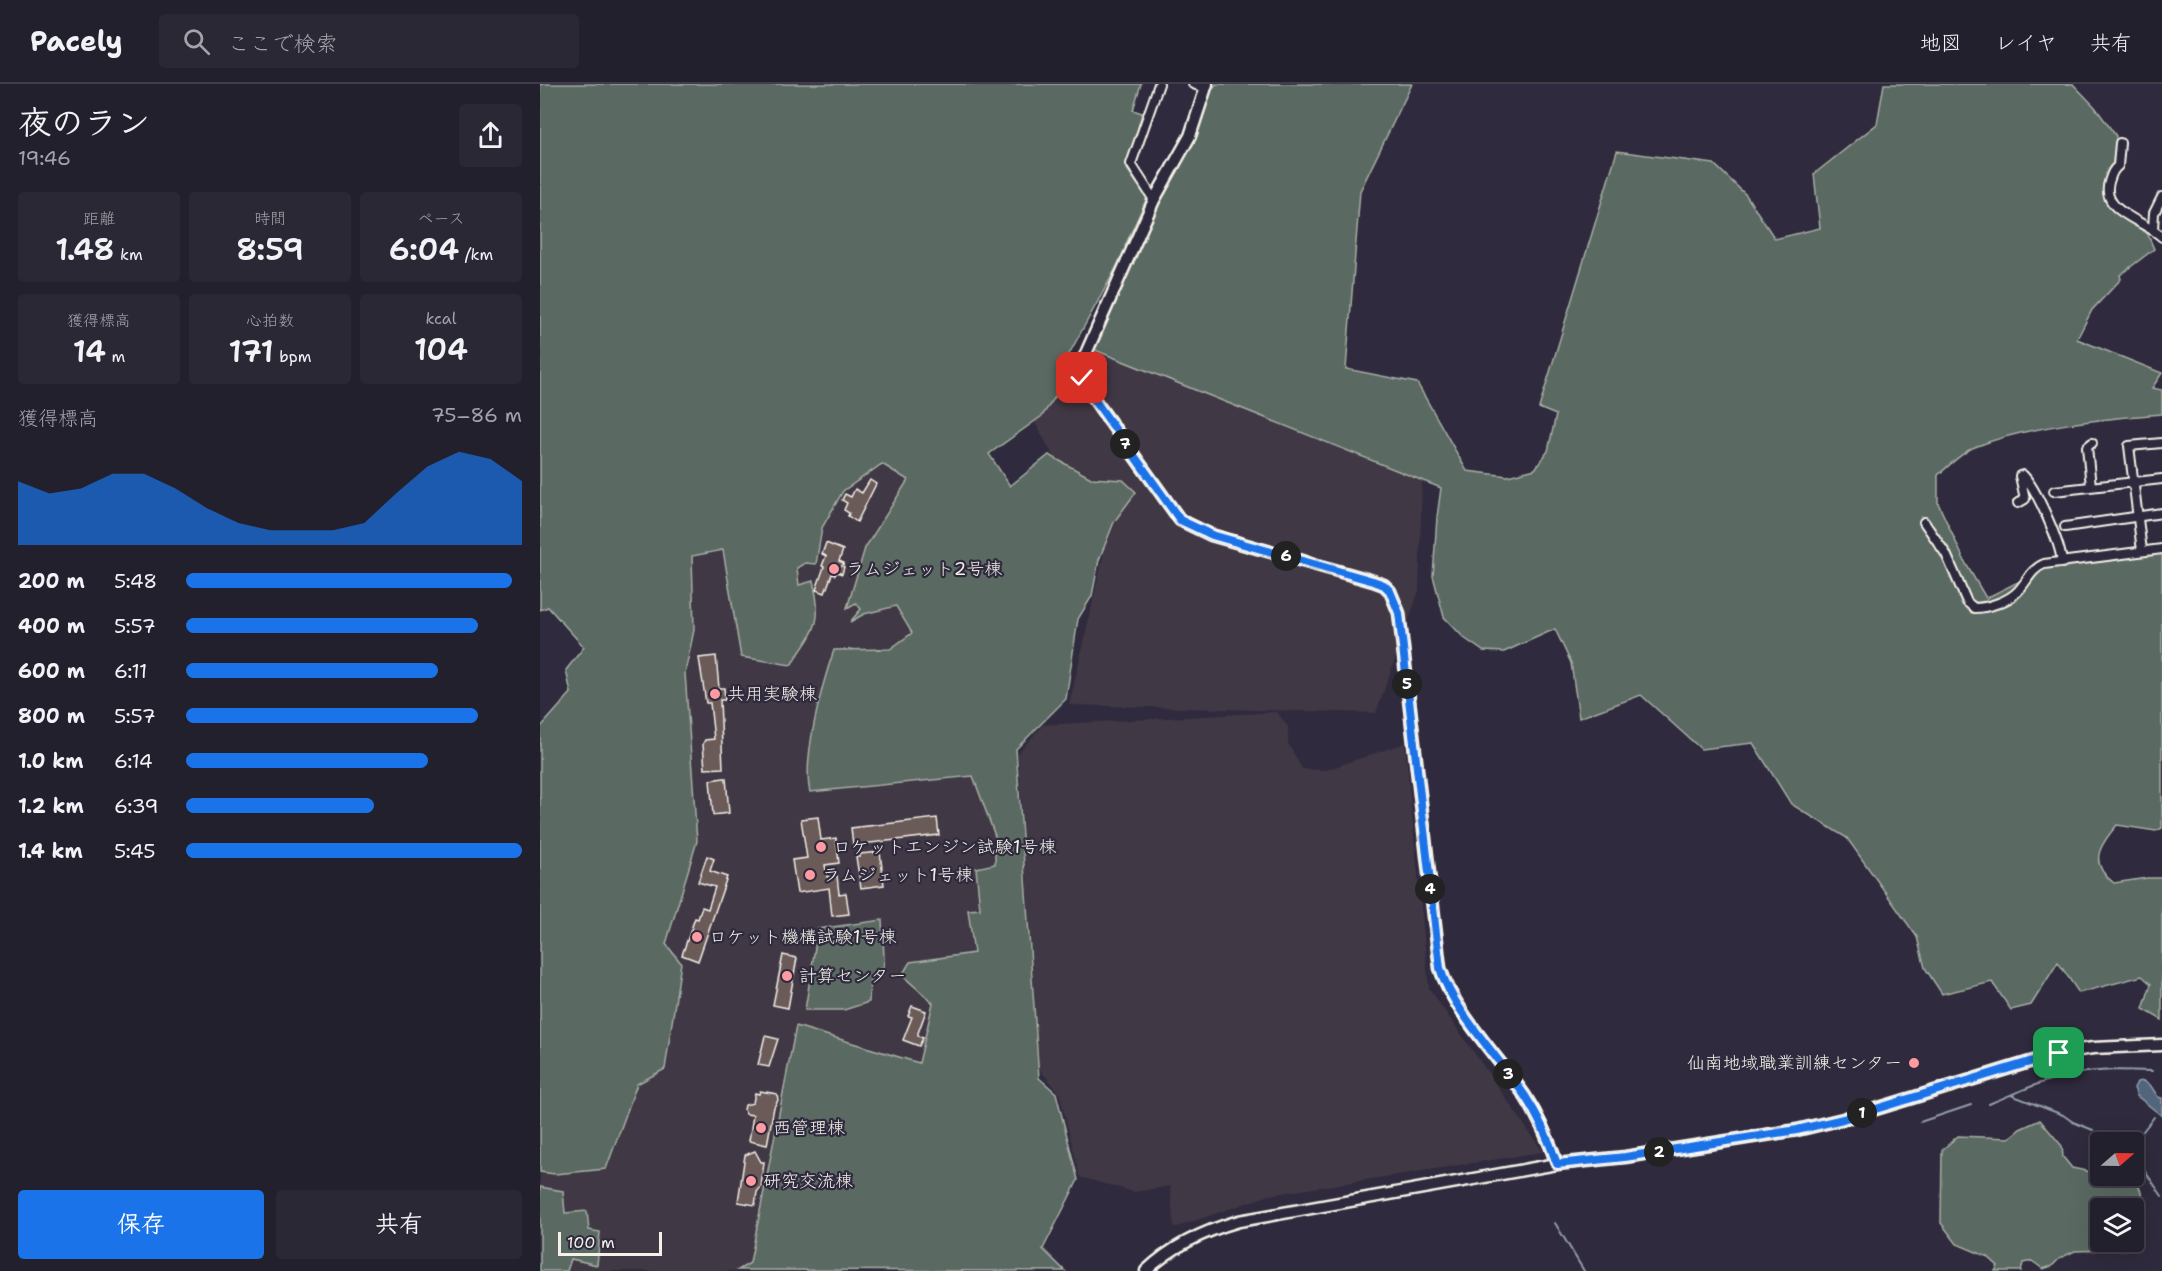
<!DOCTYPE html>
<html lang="ja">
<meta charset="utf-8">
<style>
:root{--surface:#23202e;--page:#2b2836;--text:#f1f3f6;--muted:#a3a3aa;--line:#403e4a;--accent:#1a73e8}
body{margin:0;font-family:"Shantell Sans","Klee One",sans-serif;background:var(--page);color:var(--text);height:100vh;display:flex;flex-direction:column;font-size:22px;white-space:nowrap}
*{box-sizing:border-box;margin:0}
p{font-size:20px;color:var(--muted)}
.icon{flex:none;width:33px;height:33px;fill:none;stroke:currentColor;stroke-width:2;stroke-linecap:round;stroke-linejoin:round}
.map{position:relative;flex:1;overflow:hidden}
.side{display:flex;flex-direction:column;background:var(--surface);width:540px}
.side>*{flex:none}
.needle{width:39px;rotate:70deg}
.buttons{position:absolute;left:1550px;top:1048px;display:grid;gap:12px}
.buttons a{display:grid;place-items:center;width:54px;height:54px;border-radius:6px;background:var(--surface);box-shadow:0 6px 24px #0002,0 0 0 2px var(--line);font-size:30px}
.scale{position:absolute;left:18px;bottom:15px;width:104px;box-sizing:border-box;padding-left:6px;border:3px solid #f4f1e8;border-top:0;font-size:16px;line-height:21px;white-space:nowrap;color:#f4f1e8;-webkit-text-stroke:4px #2f2a3d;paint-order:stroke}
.pin{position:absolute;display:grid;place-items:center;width:51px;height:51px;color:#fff;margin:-26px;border-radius:12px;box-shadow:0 3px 9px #0006}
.km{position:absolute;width:30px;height:30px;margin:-15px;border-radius:50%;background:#222;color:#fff;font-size:16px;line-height:30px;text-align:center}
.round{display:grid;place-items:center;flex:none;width:63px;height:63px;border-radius:6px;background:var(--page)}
.head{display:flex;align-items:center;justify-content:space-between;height:102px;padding:0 18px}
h1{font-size:33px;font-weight:600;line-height:45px}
.metrics{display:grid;grid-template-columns:repeat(3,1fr);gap:9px;height:102px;padding:6px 18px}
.metrics div{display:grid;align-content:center;border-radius:6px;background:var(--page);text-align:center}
.metrics b{font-size:30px;font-weight:600}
.metrics small{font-size:16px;font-weight:400}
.metrics p{font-size:16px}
.chart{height:168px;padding:12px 18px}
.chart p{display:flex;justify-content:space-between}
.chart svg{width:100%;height:108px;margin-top:6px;fill:var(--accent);opacity:.7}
.cta{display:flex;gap:12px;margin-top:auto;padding:12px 18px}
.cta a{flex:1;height:69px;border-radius:6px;background:var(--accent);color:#fff;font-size:24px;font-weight:600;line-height:69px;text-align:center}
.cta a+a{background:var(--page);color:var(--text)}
ul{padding:0 18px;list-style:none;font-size:20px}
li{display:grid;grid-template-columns:96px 72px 1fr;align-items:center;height:45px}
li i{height:15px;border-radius:8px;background:var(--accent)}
header{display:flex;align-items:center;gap:36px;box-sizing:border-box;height:84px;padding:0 30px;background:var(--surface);border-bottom:2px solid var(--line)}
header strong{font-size:28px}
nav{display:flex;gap:33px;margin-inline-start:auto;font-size:21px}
.search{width:420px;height:54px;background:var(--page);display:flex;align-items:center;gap:15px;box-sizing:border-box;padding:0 21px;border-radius:6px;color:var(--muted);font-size:22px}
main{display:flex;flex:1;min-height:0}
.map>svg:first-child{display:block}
.built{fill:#413845}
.green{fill:#5a6b62;stroke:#a7aea5;stroke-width:1.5}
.water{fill:#51667c;stroke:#929ea7;stroke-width:1.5}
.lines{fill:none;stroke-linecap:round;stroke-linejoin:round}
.stream{stroke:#929ea7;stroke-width:2}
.building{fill:#6b5a59;stroke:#f4f1e8;stroke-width:1.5}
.street-casing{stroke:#f4f1e8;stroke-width:12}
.secondary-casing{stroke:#f4f1e8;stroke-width:15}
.street{stroke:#2f2a3d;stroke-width:8}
.secondary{stroke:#2f2a3d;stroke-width:10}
.route-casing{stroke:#fff;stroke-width:12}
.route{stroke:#1a73e8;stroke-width:8}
.poi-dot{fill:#ff9aa2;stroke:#2f2a3d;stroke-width:2}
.labels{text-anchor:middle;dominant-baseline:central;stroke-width:4.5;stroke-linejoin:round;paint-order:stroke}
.poi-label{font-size:18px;fill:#f4f1e8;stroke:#2f2a3d;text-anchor:start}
</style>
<header>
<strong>Pacely</strong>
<div class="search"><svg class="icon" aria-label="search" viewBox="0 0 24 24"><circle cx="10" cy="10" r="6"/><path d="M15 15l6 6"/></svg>ここで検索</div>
<nav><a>地図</a><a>レイヤ</a><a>共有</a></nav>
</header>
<main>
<section class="side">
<div class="head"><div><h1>夜のラン</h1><p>19:46</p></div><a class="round"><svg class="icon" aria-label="share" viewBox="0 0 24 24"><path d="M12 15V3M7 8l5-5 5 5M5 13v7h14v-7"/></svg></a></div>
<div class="metrics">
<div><p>距離</p><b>1.48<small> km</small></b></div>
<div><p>時間</p><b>8:59</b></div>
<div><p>ペース</p><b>6:04<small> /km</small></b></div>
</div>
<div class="metrics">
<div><p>獲得標高</p><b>14<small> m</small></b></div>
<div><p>心拍数</p><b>171<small> bpm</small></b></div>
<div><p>kcal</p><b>104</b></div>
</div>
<div class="chart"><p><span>獲得標高</span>75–86 m</p>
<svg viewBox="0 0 160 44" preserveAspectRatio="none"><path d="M0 44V18L10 23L20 21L30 15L40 15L50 21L60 29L70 35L80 38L90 38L100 38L110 35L120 23L130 12L140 6L150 9L160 18V44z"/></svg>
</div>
<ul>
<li><b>200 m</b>5:48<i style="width:97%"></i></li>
<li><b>400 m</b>5:57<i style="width:87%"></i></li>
<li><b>600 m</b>6:11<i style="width:75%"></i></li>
<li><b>800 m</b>5:57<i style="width:87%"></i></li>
<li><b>1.0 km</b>6:14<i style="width:72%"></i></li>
<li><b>1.2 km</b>6:39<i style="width:56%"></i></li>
<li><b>1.4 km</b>5:45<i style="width:100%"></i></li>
</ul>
<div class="cta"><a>保存</a><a>共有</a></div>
</section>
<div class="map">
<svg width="1622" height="1187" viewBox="0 0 1622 1187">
<rect width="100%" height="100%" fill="#2f2a3d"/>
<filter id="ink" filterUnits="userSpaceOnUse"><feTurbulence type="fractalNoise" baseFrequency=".0167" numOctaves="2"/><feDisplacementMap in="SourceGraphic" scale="12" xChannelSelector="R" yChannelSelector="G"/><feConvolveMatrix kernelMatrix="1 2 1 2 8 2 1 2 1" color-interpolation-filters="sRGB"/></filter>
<g filter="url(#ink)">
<g class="built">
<polygon points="128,0 474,568 465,1187 0,1187 0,715 73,590"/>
<polygon points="556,262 882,390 879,507 836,629 529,621 575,421 515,375 485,320"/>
<polygon points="737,628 748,643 748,659 762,685 786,686 865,659 889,904 1003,1068 730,1111 634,1144 630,1102 594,1108 540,1093 519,1008 499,985 478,669 503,641"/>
</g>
<g class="green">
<path d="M0 0H601L593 26 602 29 587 85 607 114 585 162 587 164 528 272 532 288 502 332 449 370 470 402 509 371 551 394 583 396 596 408 574 438 559 476 552 512 538 535 526 615 476 665 499 994 516 1009 538 1096 503 1165 525 1187 198 1186 210 1179 256 942 379 979 393 919 362 891 370 878 434 869 428 826 440 825 436 784 455 780V752L433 692 270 708C262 675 282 600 294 566L350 565 372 549 356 522 324 530 310 538 321 525 316 519 307 524 325 464 368 396 342 380 303 407 282 444 276 480 265 479 257 484 259 501 273 497C284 540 274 547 251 581L201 573 183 466 152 472 154 546 145 589 157 757 126 860 141 879 125 985 97 1000 66 1085 15 1090 0 1088V644L31 609 26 586 44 563 8 523 0 526Z"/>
<path d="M676 0H872L820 107 806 285 877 299 927 387 968 392 995 385 1008 367 1016 331 999 324 1077 67 1174 80 1206 111 1235 155 1280 144 1274 90 1337 40 1344 0H1533L1555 23 1576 52 1573 79 1563 100 1569 123 1606 146 1614 165 1580 191 1581 195 1552 226 1537 255 1622 289 1612 304 1622 306V330C1562 335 1491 341 1435 363 1422 368 1409 382 1398 391V419L1426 480 1446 514 1506 484 1622 466V744L1616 747 1577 741C1559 762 1548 779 1574 799L1607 794H1622V936L1603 925 1611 900 1602 892 1539 909 1518 878 1491 921 1471 926 1452 898 1402 910 1385 884 1377 853 1307 754 1251 720 1213 659 1161 665 1101 611 1039 634 1031 579 1015 545 964 568 943 567 924 554 904 533 893 492 897 433 901 404 555 266 619 121 657 51 669 10Z"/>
<polygon points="342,836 344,873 343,892 330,896 329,918 304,926 265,926 278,845"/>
<polygon points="1500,1036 1522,1062 1523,1073 1532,1084 1551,1088 1560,1084 1560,1092 1588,1092 1596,1096 1606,1119 1590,1125 1560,1125 1560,1158 1593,1158 1593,1150 1596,1152 1599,1165 1535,1167 1520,1174 1512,1182 1503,1185 1492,1177 1483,1179 1481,1187 1455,1187 1458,1182 1448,1173 1417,1160 1401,1139 1402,1066 1418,1052 1469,1054 1480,1045"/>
<polygon points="0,1103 23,1107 25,1129 47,1127 49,1146 60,1148 57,1181 31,1175 27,1187 0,1187"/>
</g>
<polygon class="water" points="1603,997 1611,1002 1618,1013 1622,1014 1622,1032 1597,1012 1594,1004 1597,998"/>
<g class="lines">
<g class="stream">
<polyline points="1471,1011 1523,1031 1533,1038 1553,1046"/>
<path d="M1449 1020C1476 1009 1503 996 1533 990 1559 985 1586 986 1612 987"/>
<polyline points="1380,1038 1431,1021"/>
<polyline points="1568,1057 1574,1059"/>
<polyline points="1593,1060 1614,1033"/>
<polyline points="1602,1083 1622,1112"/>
<polyline points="1015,1139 1044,1187"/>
</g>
</g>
<g class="building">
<polygon points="330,396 336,400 317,438 308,432 309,429 304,426 307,419 302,416 305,410 311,413 315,405 322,409"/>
<polygon points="286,459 303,466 299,477 304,479 302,482 304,483 302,490 297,488 295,491 292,490 285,509 276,506 284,483 282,482 286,472 282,470"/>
<polygon points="176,572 179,604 184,604 185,616 180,616 183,684 165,685 163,660 165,656 174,655 170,619 166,619 159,574"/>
<polygon points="184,694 186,694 189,729 173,731 170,696"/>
<polygon points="278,733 281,756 296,754 299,779 285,781 287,793 297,792 299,810 306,809 309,830 292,832 289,804 257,809 252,776 267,774 261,735"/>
<polygon points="397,734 399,751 313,761 311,744"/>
<polygon points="340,768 344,801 321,804 316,773 320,773 320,770"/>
<polygon points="167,772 174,775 170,787 187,793 158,877 142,871 155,834 158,835 162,823 168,825 175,803 158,798"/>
<polygon points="243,871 257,874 248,924 233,921"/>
<polygon points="372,922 386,927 378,949 378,952 383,954 379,962 363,956 372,933 368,932"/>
<polygon points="225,952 238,955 229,983 218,981"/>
<polygon points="220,1007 237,1010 238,1016 234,1023 227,1061 209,1057 213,1031 206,1030 204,1026 205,1021 213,1019 215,1009 219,1010"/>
<polygon points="215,1067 221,1078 224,1078 221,1103 217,1108 215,1121 198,1118 205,1071"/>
</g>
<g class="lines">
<defs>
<g id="street">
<polyline points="653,0 665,4"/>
<path d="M1580 59 1578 82C1572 86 1571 92 1569 98 1560 128 1604 136 1622 153"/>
<polyline points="614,116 591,80 619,0"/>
<polyline points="1613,145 1614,129 1622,113"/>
<polyline points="1551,402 1547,363 1552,359"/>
<polyline points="1514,407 1622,395"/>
<path d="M1478 419 1485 415 1480 392 1483 391C1496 404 1521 460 1522 479"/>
<path d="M1384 438 1406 470 1427 518 1434 524C1448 524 1469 517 1478 507 1487 498 1491 485 1504 480L1622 465"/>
<polyline points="1525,443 1622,429"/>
<polyline points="1602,467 1589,362 1622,359"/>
</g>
<g id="secondary">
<path d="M667 0 650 52 614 116 547 267C541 281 540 290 546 304L640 436 671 451 833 497 844 501 850 507 859 529 900 884C914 928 959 974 985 1012 999 1034 1009 1056 1017 1080"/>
<path d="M606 1187C632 1162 664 1147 699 1137L1017 1080 1085 1073 1257 1046 1303 1035 1519 969 1553 964 1622 961"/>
</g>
</defs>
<use href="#street" class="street-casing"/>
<use href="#secondary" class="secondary-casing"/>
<use href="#street" class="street"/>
<use href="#secondary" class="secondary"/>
</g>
</g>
<g class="lines" filter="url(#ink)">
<defs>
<path id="route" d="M542 294 546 304 640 436 672 451 833 497 844 501 850 507 859 529 900 884C913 928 960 974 985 1012 999 1033 1009 1056 1017 1080L1085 1073 1257 1046 1303 1035 1519 969"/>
</defs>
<use href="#route" class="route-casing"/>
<use href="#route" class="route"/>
</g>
<g class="poi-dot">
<circle cx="294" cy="485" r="6"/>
<circle cx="175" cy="610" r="6"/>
<circle cx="281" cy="763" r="6"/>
<circle cx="270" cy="791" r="6"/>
<circle cx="157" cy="853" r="6"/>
<circle cx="247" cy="892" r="6"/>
<circle cx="1374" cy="979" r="6"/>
<circle cx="221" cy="1044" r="6"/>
<circle cx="211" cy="1097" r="6"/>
</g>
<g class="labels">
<g class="poi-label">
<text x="306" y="485">ラムジェット2号棟</text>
<text x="187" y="610">共用実験棟</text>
<text x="293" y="763">ロケットエンジン試験1号棟</text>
<text x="282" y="791">ラムジェット1号棟</text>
<text x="169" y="853">ロケット機構試験1号棟</text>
<text x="259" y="892">計算センター</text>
<text x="1362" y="979" text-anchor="end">仙南地域職業訓練センター</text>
<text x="233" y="1044">西管理棟</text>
<text x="223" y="1097">研究交流棟</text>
</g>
</g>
</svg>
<div class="buttons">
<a><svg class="needle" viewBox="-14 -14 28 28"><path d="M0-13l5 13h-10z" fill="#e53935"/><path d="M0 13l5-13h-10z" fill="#a3a3aa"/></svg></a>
<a><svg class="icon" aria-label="layers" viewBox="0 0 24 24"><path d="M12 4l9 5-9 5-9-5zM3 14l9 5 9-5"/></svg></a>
</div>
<div class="scale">100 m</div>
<div class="pin" style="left:1519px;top:969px;background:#1e9e55"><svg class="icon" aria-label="arrive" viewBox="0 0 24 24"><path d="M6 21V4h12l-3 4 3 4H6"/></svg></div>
<div class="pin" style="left:542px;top:294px;background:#d93025"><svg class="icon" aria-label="check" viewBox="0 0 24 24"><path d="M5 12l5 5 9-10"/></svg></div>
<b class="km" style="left:1322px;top:1029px">1</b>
<b class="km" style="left:1119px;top:1068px">2</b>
<b class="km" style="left:968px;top:990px">3</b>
<b class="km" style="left:890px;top:805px">4</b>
<b class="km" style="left:867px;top:600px">5</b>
<b class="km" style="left:746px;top:472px">6</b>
<b class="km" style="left:585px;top:360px">7</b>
</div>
</main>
